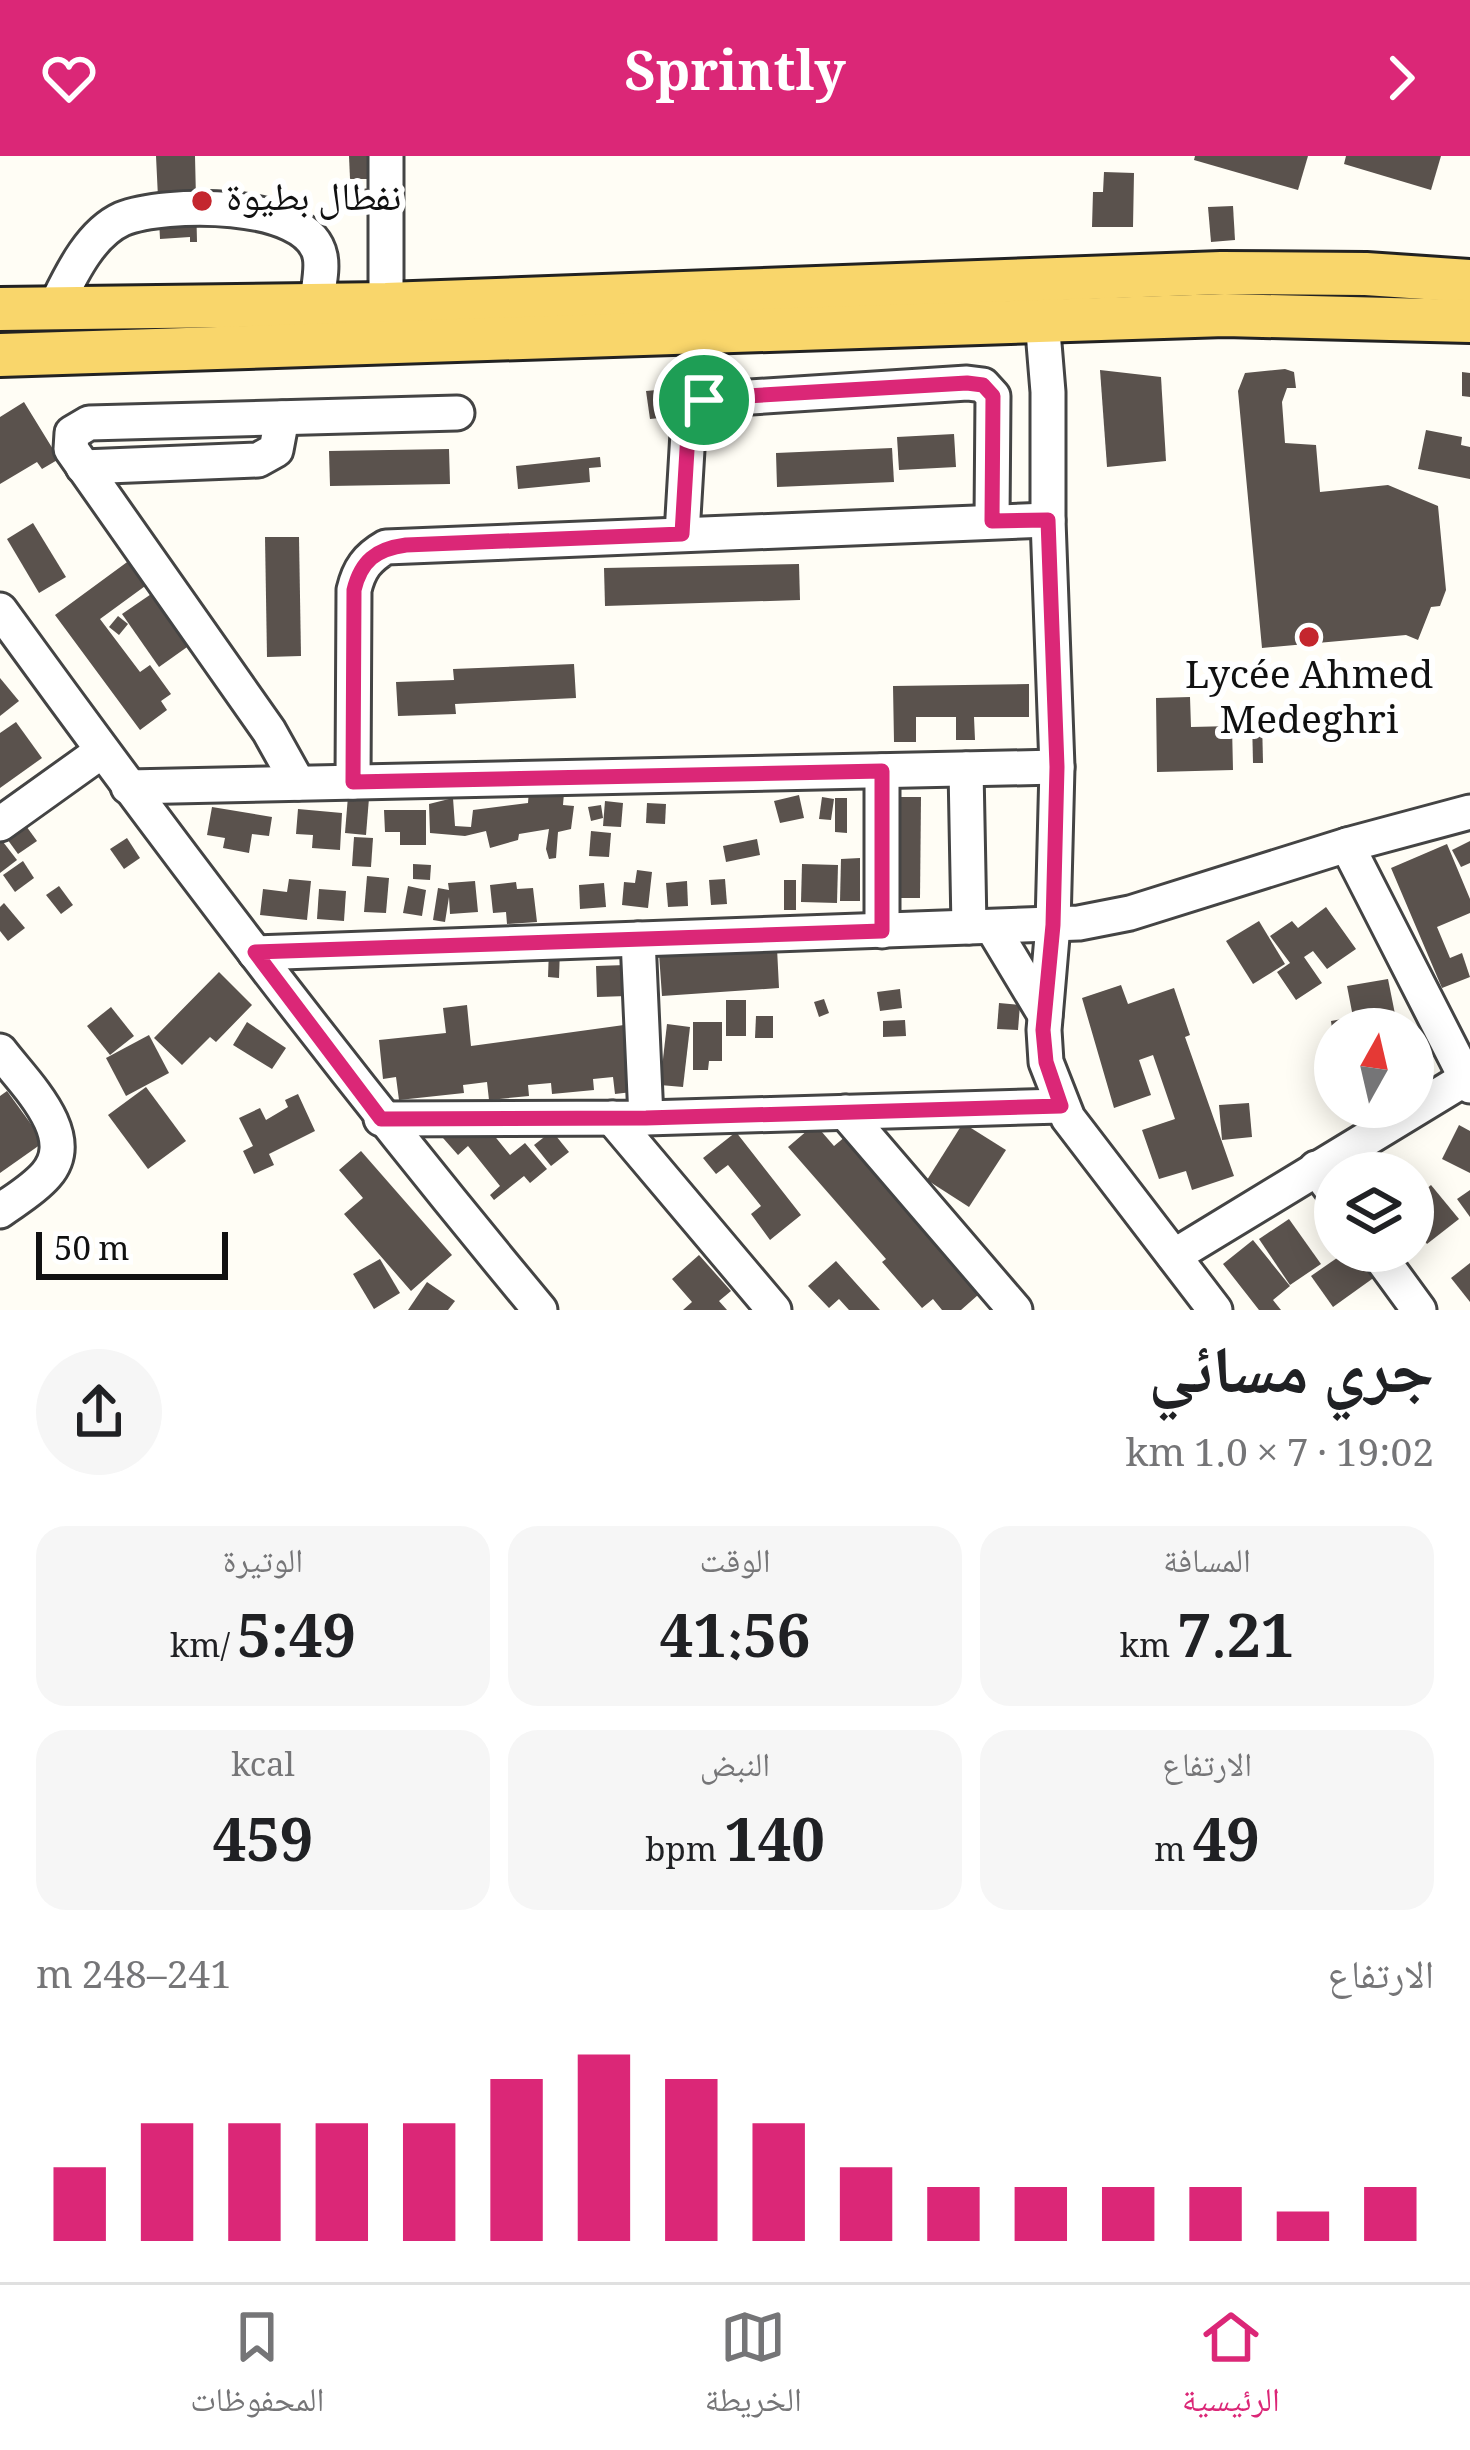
<!DOCTYPE html>
<html lang="ar">
<meta charset="utf-8">
<style>
:root{--surface:#fff;--page:#f6f6f6;--text:#202124;--muted:#757577;--line:#e0e0e0;--accent:#db2777}
body{margin:0;font-family:Georgia,"Noto Naskh Arabic",serif;background:var(--page);color:var(--text);direction:rtl;height:100vh;display:flex;flex-direction:column;font-size:45px;white-space:nowrap}
*{box-sizing:border-box;margin:0}
p{font-size:39px;color:var(--muted)}
.icon{flex:none;width:66px;height:66px;fill:none;stroke:currentColor;stroke-width:2;stroke-linecap:round;stroke-linejoin:round}
.map{position:relative;height:1154px;overflow:hidden;direction:ltr}
.drawer{display:flex;flex-direction:column;background:var(--surface);flex:1}
.drawer>*{flex:none}
.needle{width:78px;rotate:8deg}
.tools{position:absolute;left:1314px;top:852px;display:grid;gap:24px}
.tools a{display:grid;place-items:center;width:120px;height:120px;border-radius:50%;background:var(--surface);box-shadow:0 6px 30px #0003;font-size:60px}
.scale{position:absolute;left:36px;bottom:30px;width:192px;box-sizing:border-box;padding-left:12px;border:6px solid #111;border-top:0;font-size:33px;line-height:42px;white-space:nowrap;color:#111;-webkit-text-stroke:9px #fff;paint-order:stroke}
.pin{position:absolute;display:grid;place-items:center;width:102px;height:102px;color:#fff;margin:-51px;border:6px solid #fff;border-radius:50%;box-shadow:0 3px 12px #0007}
.round{display:grid;place-items:center;flex:none;width:126px;height:126px;border-radius:63px;background:var(--page)}
.overview{display:flex;align-items:center;justify-content:space-between;height:204px;padding:0 36px}
h1{font-size:66px;font-weight:700;line-height:90px}
.metrics{display:grid;grid-template-columns:repeat(3,1fr);gap:18px;height:204px;padding:12px 36px}
.metrics div{display:grid;align-content:center;border-radius:30px;background:var(--page);text-align:center}
.metrics b{font-size:60px;font-weight:700}
.metrics small{font-size:33px;font-weight:400}
.metrics p{font-size:33px}
.chart{height:336px;padding:24px 36px}
.chart p{display:flex;justify-content:space-between}
.chart svg{width:100%;height:216px;margin-top:12px;stroke:var(--accent);stroke-width:6}
header{display:flex;justify-content:space-between;align-items:center;height:156px;padding:0 36px;background:var(--accent);color:#fff;font-size:54px;font-weight:700}
.tab-bar{display:flex;justify-content:space-around;align-items:center;height:168px;border-top:3px solid var(--line);background:var(--surface);font-size:33px;color:var(--muted)}
.tab-bar a{display:grid;justify-items:center;gap:6px}
.tab-bar .on{color:var(--accent)}
.map>svg:first-child{display:block}
.building{fill:#5a524d}
.lines{fill:none;stroke-linecap:round;stroke-linejoin:round}
.minor-casing{stroke:#444;stroke-width:39}
.major-casing{stroke:#222;stroke-width:48}
.minor{stroke:#fff;stroke-width:33}
.major{stroke:#f9d66b;stroke-width:42}
.route-casing{stroke:#fff;stroke-width:24}
.route{stroke:#db2777;stroke-width:15}
.poi-dot{fill:#c4262e;stroke:#fff;stroke-width:4.5}
.labels{text-anchor:middle;dominant-baseline:central;stroke-width:12;stroke-linejoin:round;paint-order:stroke}
.poi-label{font-size:39px;fill:#111;stroke:#fff;text-anchor:start}
</style>
<header><svg class="icon" aria-label="forward" viewBox="0 0 24 24"><path d="M9 5l7 7-7 7"/></svg>Sprintly<svg class="icon" aria-label="heart" viewBox="0 0 24 24"><path d="M12 20l-8-8c-3-5 5-10 8-4 3-6 11-1 8 4z"/></svg></header>
<div class="map">
<svg width="1470" height="1154" viewBox="0 0 1470 1154">
<rect width="100%" height="100%" fill="#fffdf5"/>
<g class="building">
<polygon points="156,0 195,0 197,86 190,86 190,81 160,83"/>
<polygon points="349,0 369,0 370,23 350,23"/>
<polygon points="1195,0 1308,0 1298,34 1194,4"/>
<polygon points="1346,0 1441,0 1431,34 1344,8"/>
<polygon points="1104,16 1134,17 1133,71 1092,71 1093,36 1103,36"/>
<polygon points="375,32 376,52 357,52 357,33"/>
<polygon points="1233,50 1235,84 1211,86 1208,51"/>
<polygon points="1285,213 1294,216 1296,232 1287,232 1282,246 1285,287 1316,289 1320,336 1388,329 1438,350 1446,434 1440,450 1431,451 1418,484 1406,479 1262,492 1238,235 1245,217"/>
<polygon points="1100,214 1161,221 1166,305 1107,311"/>
<polygon points="1462,216 1470,217 1470,241 1462,240"/>
<polygon points="667,233 670,261 650,263 646,235"/>
<polygon points="24,246 59,303 42,313 37,306 0,328 0,261"/>
<polygon points="1426,274 1462,281 1461,289 1470,291 1470,323 1418,313"/>
<polygon points="954,278 956,311 899,314 897,281"/>
<polygon points="892,292 894,326 777,331 776,297"/>
<polygon points="449,293 450,328 330,330 329,295"/>
<polygon points="600,301 601,311 589,312 590,326 518,333 516,310"/>
<polygon points="33,367 66,421 39,437 7,383"/>
<polygon points="265,381 299,381 301,500 267,501"/>
<polygon points="134,401 152,425 100,463 140,516 150,509 171,538 161,545 167,554 140,574 55,459"/>
<polygon points="799,408 800,444 605,450 604,412"/>
<polygon points="160,432 197,484 159,511 122,458"/>
<polygon points="118,460 128,468 119,479 109,471"/>
<polygon points="574,508 576,542 455,548 456,558 398,560 396,526 454,524 453,513"/>
<polygon points="0,522 19,545 0,560"/>
<polygon points="1029,528 1029,561 974,561 975,584 956,584 956,561 916,561 916,586 894,586 893,530"/>
<polygon points="1190,541 1191,571 1232,570 1233,614 1157,616 1156,542"/>
<polygon points="1252,563 1262,563 1263,607 1253,607"/>
<polygon points="16,566 42,602 0,632 0,577"/>
<polygon points="529,634 564,637 563,649 574,650 571,673 558,676 556,702 549,703 546,693 549,673 519,678 518,684 490,692 486,675 465,680 430,677 429,648 453,642 455,670 471,671 473,654 528,647"/>
<polygon points="799,639 804,662 780,667 774,645"/>
<polygon points="348,640 369,642 366,679 345,677"/>
<polygon points="822,641 834,643 831,664 819,663"/>
<polygon points="898,641 921,641 920,742 898,742"/>
<polygon points="835,642 847,642 847,677 835,676"/>
<polygon points="605,645 623,647 621,671 603,670"/>
<polygon points="647,647 666,648 665,668 646,667"/>
<polygon points="601,649 603,662 591,665 588,651"/>
<polygon points="212,651 272,661 269,680 252,678 249,697 223,692 225,682 207,679"/>
<polygon points="298,653 342,657 340,694 312,692 313,679 296,678"/>
<polygon points="384,654 426,654 426,689 400,689 400,676 385,676"/>
<polygon points="21,663 37,685 18,698 2,676"/>
<polygon points="591,675 611,677 609,701 589,700"/>
<polygon points="354,681 373,682 371,711 352,710"/>
<polygon points="0,682 17,704 0,717"/>
<polygon points="127,682 140,702 124,713 110,693"/>
<polygon points="757,683 760,699 726,706 723,690"/>
<polygon points="1470,685 1470,707 1461,711 1452,694"/>
<polygon points="1447,688 1470,743 1470,757 1437,771 1450,802 1462,797 1470,821 1442,832 1391,712"/>
<polygon points="860,702 860,745 840,745 841,703"/>
<polygon points="23,705 34,722 15,736 3,719"/>
<polygon points="413,708 431,709 430,724 413,723"/>
<polygon points="802,708 838,709 837,747 801,746"/>
<polygon points="637,714 652,716 648,752 622,749 624,726 635,727"/>
<polygon points="367,720 389,722 386,757 364,756"/>
<polygon points="289,723 311,725 307,764 260,759 263,733 287,736"/>
<polygon points="725,723 727,748 711,749 709,724"/>
<rect x="784" y="724" width="12" height="30"/>
<polygon points="475,725 478,756 450,758 449,741 445,766 433,764 438,732 449,734 448,727"/>
<polygon points="687,725 688,750 668,751 666,727"/>
<polygon points="516,726 517,733 533,732 537,766 507,768 506,756 493,757 490,729"/>
<polygon points="604,727 606,751 580,753 579,729"/>
<polygon points="59,730 73,749 61,758 46,739"/>
<polygon points="408,730 426,734 422,760 403,757"/>
<polygon points="319,733 346,735 344,765 317,763"/>
<polygon points="4,747 25,772 8,785 0,775 0,751"/>
<polygon points="1326,751 1356,793 1327,813 1313,795 1304,801 1322,827 1296,844 1277,816 1290,807 1270,780 1292,765 1298,772"/>
<polygon points="1259,765 1285,808 1253,828 1226,785"/>
<polygon points="739,785 740,798 768,797 767,792 777,792 779,832 662,840 659,798"/>
<polygon points="549,793 560,793 559,822 548,821"/>
<polygon points="626,809 627,840 597,841 596,810"/>
<polygon points="219,816 252,849 216,886 210,881 182,909 154,882"/>
<polygon points="1388,823 1398,873 1332,873 1331,865 1353,861 1347,830"/>
<polygon points="1121,829 1128,848 1174,832 1190,879 1185,881 1234,1020 1192,1034 1186,1015 1159,1023 1142,974 1175,963 1153,899 1139,904 1151,939 1114,952 1082,842"/>
<polygon points="900,833 902,852 880,855 877,836"/>
<polygon points="824,843 829,857 819,861 814,846"/>
<rect x="726" y="844" width="20" height="36"/>
<polygon points="999,847 1020,849 1018,874 997,873"/>
<polygon points="467,849 471,890 624,869 632,936 615,938 613,921 593,923 594,934 552,938 551,927 528,929 529,940 489,944 487,926 463,929 464,937 399,944 396,921 383,923 379,884 446,877 443,852"/>
<polygon points="111,851 134,880 110,899 87,870"/>
<polygon points="756,860 773,860 773,882 755,882"/>
<polygon points="905,864 906,880 883,881 883,865"/>
<polygon points="247,866 286,892 272,913 233,889"/>
<polygon points="693,866 722,866 722,905 709,905 708,914 693,914"/>
<polygon points="667,868 690,871 683,931 660,929"/>
<polygon points="149,879 169,917 126,940 106,902"/>
<polygon points="146,931 186,985 148,1013 108,959"/>
<polygon points="7,935 44,986 0,1017 0,940"/>
<polygon points="298,938 315,975 269,998 274,1009 254,1018 243,995 253,990 239,962 260,952 266,964 288,951 285,944"/>
<polygon points="1249,947 1252,981 1222,984 1219,949"/>
<polygon points="475,956 510,999 525,987 547,1013 530,1027 524,1020 494,1044 490,1039 500,1030 468,990 458,999 443,982"/>
<polygon points="963,967 1006,994 969,1051 927,1024"/>
<polygon points="815,968 834,990 846,980 978,1139 961,1154 942,1154 933,1143 922,1152 882,1106 886,1103 788,991"/>
<polygon points="1459,969 1470,975 1470,1017 1442,1003"/>
<polygon points="552,975 569,996 551,1010 534,989"/>
<polygon points="736,976 801,1059 770,1084 751,1058 761,1050 728,1009 716,1018 703,1002"/>
<polygon points="361,995 452,1099 411,1135 344,1058 363,1042 339,1014"/>
<polygon points="1431,1029 1459,1063 1427,1088 1413,1071 1413,1044"/>
<polygon points="1470,1034 1470,1061 1457,1043"/>
<polygon points="1289,1063 1321,1108 1290,1129 1259,1083"/>
<polygon points="1253,1084 1290,1130 1273,1144 1281,1154 1259,1154 1223,1108"/>
<polygon points="1347,1095 1362,1095 1379,1118 1333,1151 1311,1120"/>
<polygon points="699,1099 731,1135 719,1145 727,1154 683,1154 692,1146 672,1123"/>
<polygon points="380,1103 400,1137 374,1153 353,1118"/>
<polygon points="836,1105 880,1154 849,1154 839,1143 829,1152 808,1130"/>
<polygon points="1470,1107 1470,1146 1451,1122"/>
<polygon points="427,1126 455,1145 448,1154 408,1154"/>
</g>
<g class="lines">
<defs>
<g id="minor">
<polyline points="386,148 386,0"/>
<path d="M55 151C70 121 89 78 122 63 163 46 309 43 320 100 323 113 318 132 317 147"/>
<polyline points="1042,163 1048,236 1048,364 1057,611 1053,769 1044,874 1046,906 1068,962 1215,1154"/>
<polyline points="83,311 258,304 276,294 282,262"/>
<polyline points="682,378 689,260 704,244 967,227 983,229 993,240 992,365"/>
<path d="M0 454C173 693 351 927 540 1154"/>
<polyline points="966,613 969,771"/>
<path d="M353 626 354 434C359 413 367 402 386 391L1048 364"/>
<polyline points="298,627 269,575 71,293 72,277 89,267 457,257"/>
<polyline points="128,631 1057,611"/>
<polyline points="0,668 102,595"/>
<polyline points="1347,689 1470,930"/>
<polyline points="992,771 1045,859"/>
<polyline points="882,775 882,615"/>
<polyline points="638,783 646,962"/>
<polyline points="255,797 1079,767 1130,757 1347,689 1470,656"/>
<path d="M0 895C24 927 81 979 46 1019 33 1034 15 1044 0 1055"/>
<polyline points="845,956 1015,1154"/>
<polyline points="612,962 774,1154"/>
<polyline points="381,963 646,962 1061,950"/>
<polyline points="1316,1012 1335,1038"/>
<polyline points="1376,1095 1419,1154"/>
<polyline points="1174,1100 1465,923"/>
</g>
<g id="major">
<polyline points="0,153 386,148 1221,117 1366,118 1470,125"/>
<polyline points="0,199 1225,159 1470,165"/>
</g>
</defs>
<use href="#minor" class="minor-casing"/>
<use href="#major" class="major-casing"/>
<use href="#minor" class="minor"/>
<use href="#major" class="major"/>
</g>
<g class="lines">
<defs>
<path id="route" d="M967 227 983 229 993 240 992 365 1048 364 1057 611 1053 769 1043 874 1046 906 1061 950 646 962 381 963 255 796 882 775V615L353 626 354 434C361 405 376 393 406 389L682 378 689 260 697 247 712 242Z"/>
</defs>
<use href="#route" class="route-casing"/>
<use href="#route" class="route"/>
</g>
<g class="poi-dot">
<circle cx="202" cy="45" r="12"/>
<circle cx="1309" cy="481" r="12"/>
</g>
<g class="labels">
<g class="poi-label">
<text x="226" y="45">نفطال بطيوة</text>
<text x="1309" y="523" text-anchor="middle">Lycée Ahmed<tspan x="1309" dy="45">Medeghri</tspan></text>
</g>
</g>
</svg>
<div class="tools">
<a><svg class="needle" viewBox="-14 -14 28 28"><path d="M0-13l5 13h-10z" fill="#e53935"/><path d="M0 13l5-13h-10z" fill="#757577"/></svg></a>
<a><svg class="icon" aria-label="layers" viewBox="0 0 24 24"><path d="M12 4l9 5-9 5-9-5zM3 14l9 5 9-5"/></svg></a>
</div>
<div class="scale">50 m</div>
<div class="pin" style="left:704px;top:244px;background:#1e9e55"><svg class="icon" aria-label="arrive" viewBox="0 0 24 24"><path d="M6 21V4h12l-3 4 3 4H6"/></svg></div>
</div>
<section class="drawer">
<div class="overview"><div><h1>جري مسائي</h1><p>19:02 · 7 × 1.0 km</p></div><a class="round"><svg class="icon" aria-label="share" viewBox="0 0 24 24"><path d="M12 15V3M7 8l5-5 5 5M5 13v7h14v-7"/></svg></a></div>
<div class="metrics">
<div><p>المسافة</p><b>7.21<small> km</small></b></div>
<div><p>الوقت</p><b>41:56</b></div>
<div><p>الوتيرة</p><b>5:49<small> /km</small></b></div>
</div>
<div class="metrics">
<div><p>الارتفاع</p><b>49<small> m</small></b></div>
<div><p>النبض</p><b>140<small> bpm</small></b></div>
<div><p>kcal</p><b>459</b></div>
</div>
<div class="chart"><p><span>الارتفاع</span>241–248 m</p>
<svg viewBox="0 0 160 44" preserveAspectRatio="none"><path d="M5 44V29M15 44V20M25 44V20M35 44V20M45 44V20M55 44V11M65 44V6M75 44V11M85 44V20M95 44V29M105 44V33M115 44V33M125 44V33M135 44V33M145 44V38M155 44V33"/></svg>
</div>
</section>
<nav class="tab-bar">
<a class="on"><svg class="icon" aria-label="home" viewBox="0 0 24 24"><path d="M3 11l9-7 9 7M6 9v11h12V9"/></svg>الرئيسية</a>
<a><svg class="icon" aria-label="map" viewBox="0 0 24 24"><path d="M3 6l6-2 6 2 6-2v14l-6 2-6-2-6 2zM9 4v14M15 6v14"/></svg>الخريطة</a>
<a><svg class="icon" aria-label="saved" viewBox="0 0 24 24"><path d="M7 4h10v16l-5-4-5 4z"/></svg>المحفوظات</a>
</nav>
